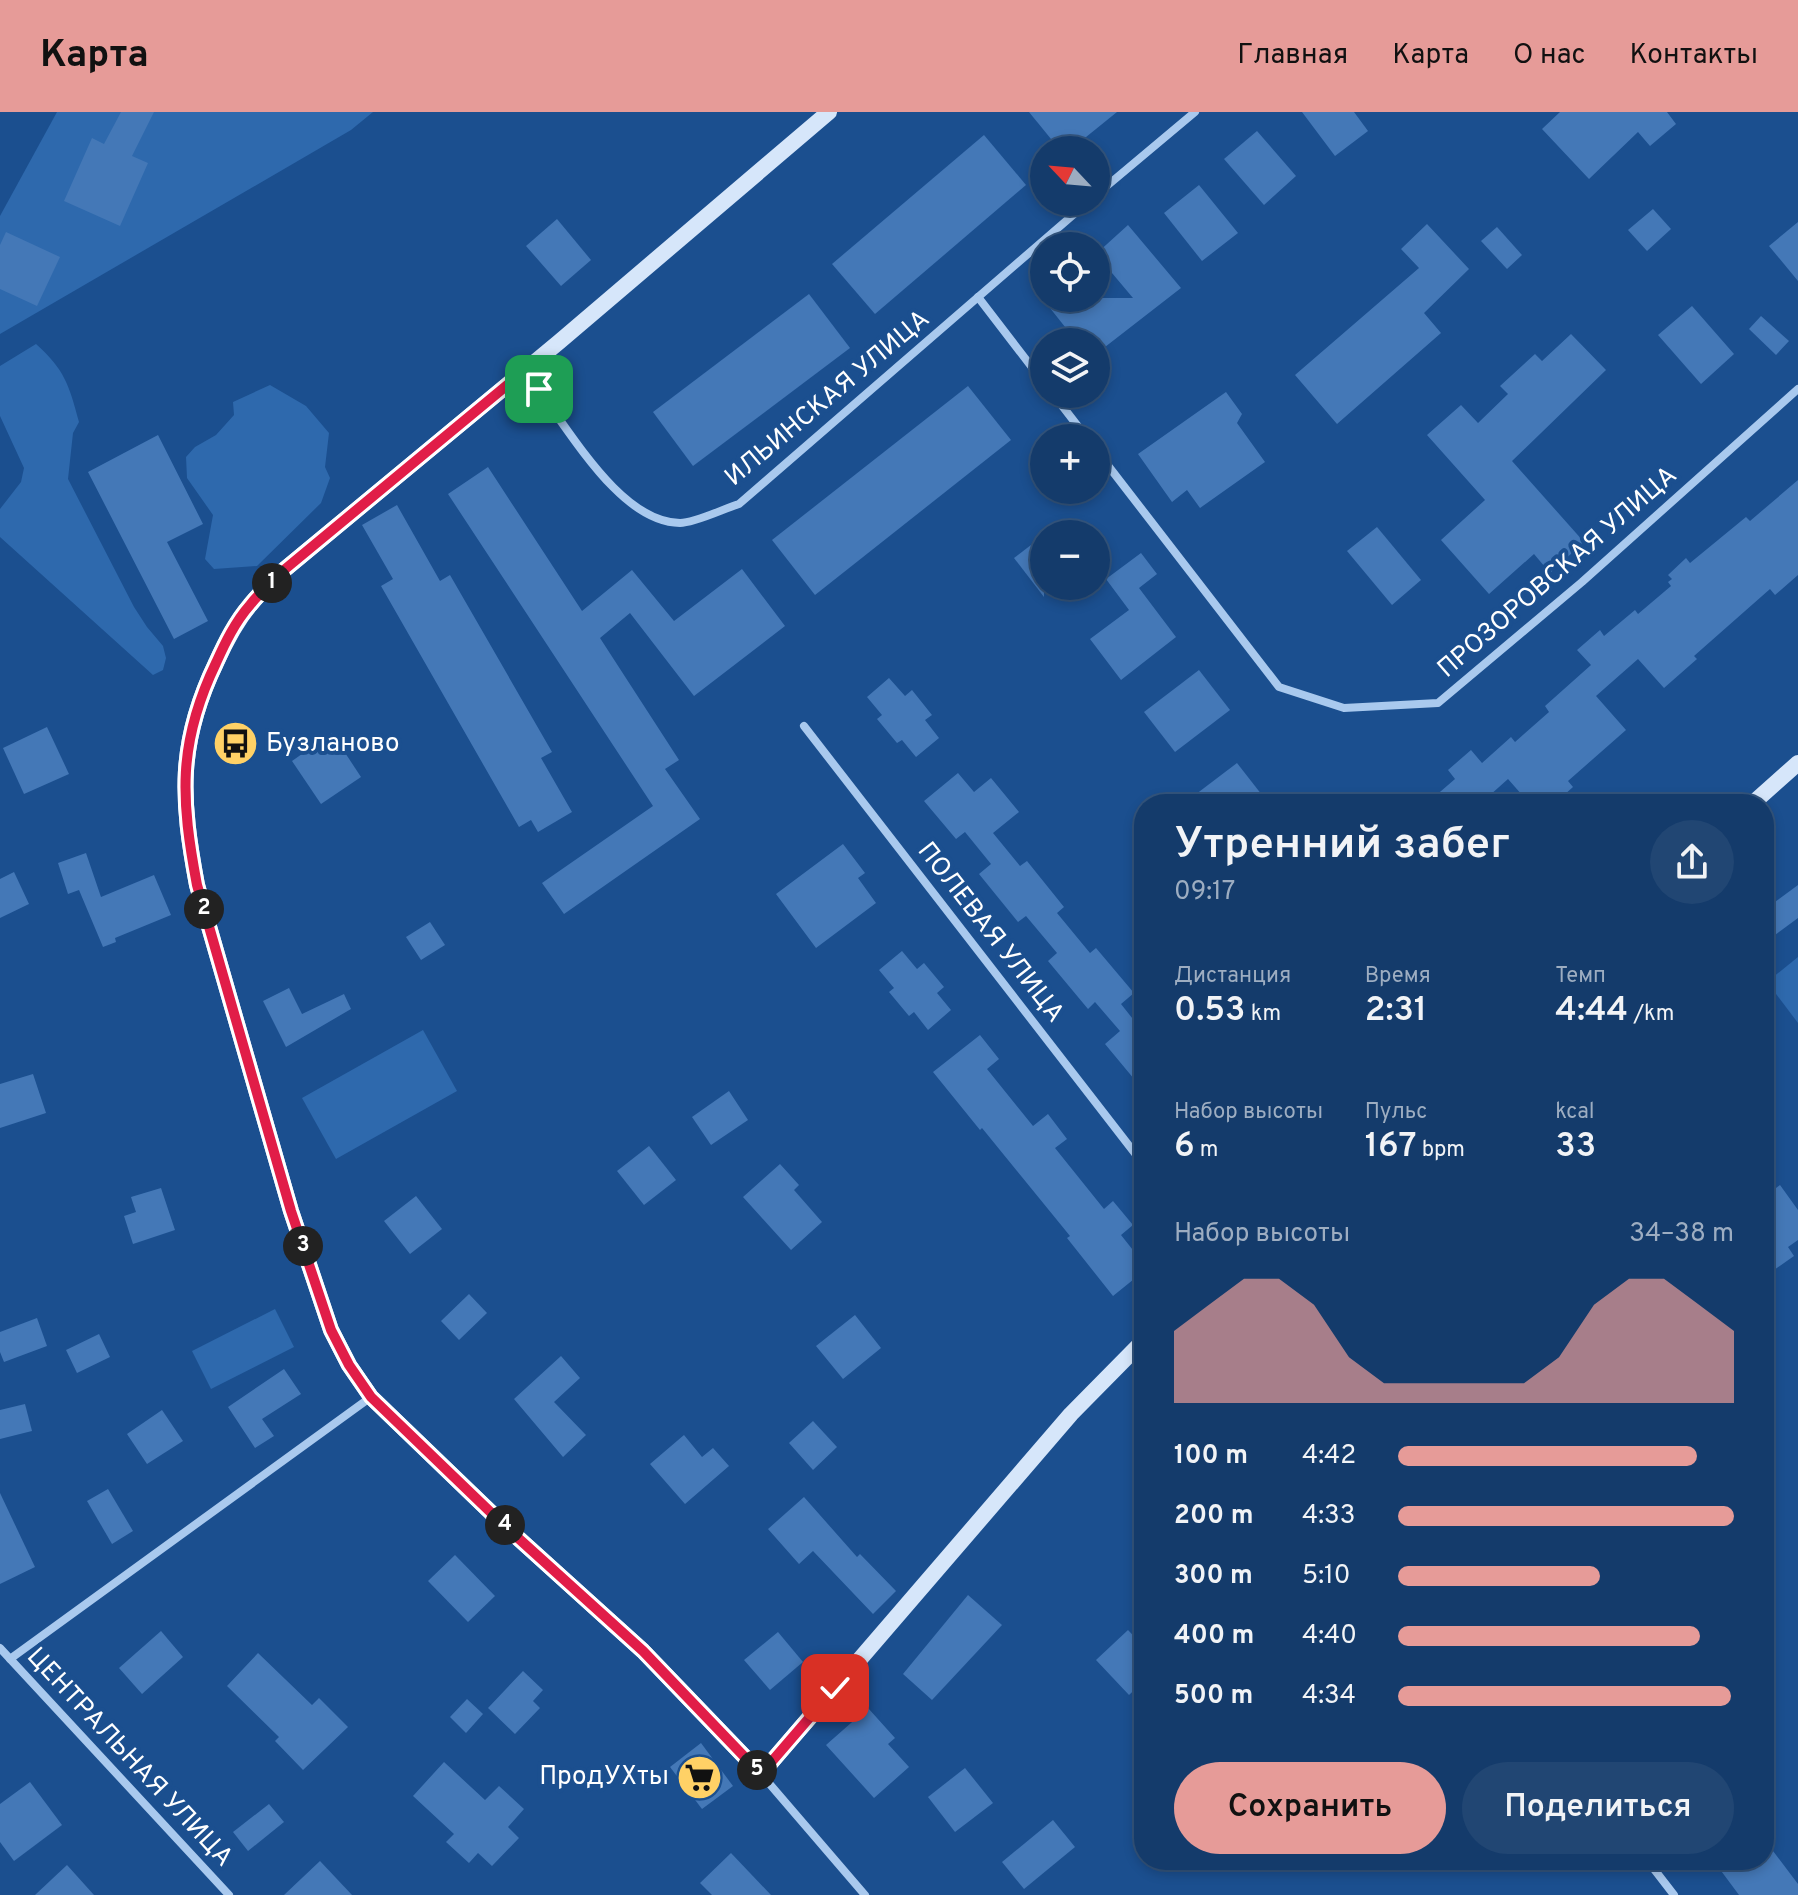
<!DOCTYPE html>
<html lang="ru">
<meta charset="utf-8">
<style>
:root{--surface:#143b6b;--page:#214673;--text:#f1f3f6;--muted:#9dadc1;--line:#33557e;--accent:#e69b98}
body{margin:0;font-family:Overpass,sans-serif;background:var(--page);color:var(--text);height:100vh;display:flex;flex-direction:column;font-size:30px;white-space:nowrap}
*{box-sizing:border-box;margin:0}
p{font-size:26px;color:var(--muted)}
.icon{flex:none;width:44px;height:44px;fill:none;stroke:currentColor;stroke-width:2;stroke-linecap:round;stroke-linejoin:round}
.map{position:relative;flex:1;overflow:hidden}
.panel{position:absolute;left:1134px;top:682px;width:640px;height:1076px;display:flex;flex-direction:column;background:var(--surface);border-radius:32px;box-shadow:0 4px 12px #0003,0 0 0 2px var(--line)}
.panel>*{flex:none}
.needle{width:52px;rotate:296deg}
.tools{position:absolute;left:1030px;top:24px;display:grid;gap:16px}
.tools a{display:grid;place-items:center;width:80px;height:80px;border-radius:50%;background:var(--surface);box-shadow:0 4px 12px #0003,0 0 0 2px var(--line);font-size:40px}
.pin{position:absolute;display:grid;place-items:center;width:68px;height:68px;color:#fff;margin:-34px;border-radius:16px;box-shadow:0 4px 12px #0006}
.km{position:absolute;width:40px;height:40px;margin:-20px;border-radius:50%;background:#222;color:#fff;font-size:22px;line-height:40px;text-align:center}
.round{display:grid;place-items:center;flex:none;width:84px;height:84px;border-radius:42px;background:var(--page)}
.head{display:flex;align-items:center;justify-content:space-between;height:136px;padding:0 40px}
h1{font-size:44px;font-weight:600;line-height:60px}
.figures{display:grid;grid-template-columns:repeat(3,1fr);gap:12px;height:136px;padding:8px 40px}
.figures div{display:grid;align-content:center}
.figures b{font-size:34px;font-weight:600}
.figures small{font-size:22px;font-weight:400}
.figures p{font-size:22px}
.chart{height:224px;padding:16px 40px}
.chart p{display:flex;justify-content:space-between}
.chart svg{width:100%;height:144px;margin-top:8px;fill:var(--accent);opacity:.7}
.button{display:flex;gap:16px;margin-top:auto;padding:16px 40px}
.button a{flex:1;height:92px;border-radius:48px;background:var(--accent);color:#111;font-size:32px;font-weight:600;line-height:92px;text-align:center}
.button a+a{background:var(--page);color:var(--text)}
ul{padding:0 40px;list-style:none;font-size:26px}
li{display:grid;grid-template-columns:128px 96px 1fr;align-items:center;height:60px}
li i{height:20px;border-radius:10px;background:var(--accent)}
header{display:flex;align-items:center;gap:48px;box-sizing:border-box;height:112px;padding:0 40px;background:var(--accent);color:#111}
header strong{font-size:38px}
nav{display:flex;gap:44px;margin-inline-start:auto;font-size:28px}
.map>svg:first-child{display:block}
.green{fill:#2e69ad}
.building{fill:#4478b7}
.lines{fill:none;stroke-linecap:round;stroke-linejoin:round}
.street{stroke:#a9c9ee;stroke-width:8}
.secondary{stroke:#d6e6fa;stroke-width:16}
.route-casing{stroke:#fff;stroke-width:16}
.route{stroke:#e11d48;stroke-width:10}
.labels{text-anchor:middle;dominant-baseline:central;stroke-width:8;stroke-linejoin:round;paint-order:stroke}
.street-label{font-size:26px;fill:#fff;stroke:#1b4f8f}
.poi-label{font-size:26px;fill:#fff;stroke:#1b4f8f;text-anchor:start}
</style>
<header>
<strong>Карта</strong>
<nav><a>Главная</a><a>Карта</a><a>О нас</a><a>Контакты</a></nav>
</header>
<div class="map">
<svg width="1798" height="1783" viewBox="0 0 1798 1783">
<rect width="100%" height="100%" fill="#1b4f8f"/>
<g class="green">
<polygon points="57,0 373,0 351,18 0,222 0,104"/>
<path d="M36 232C65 258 69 273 79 310L73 321 68 367 134 495 147 515 163 534 166 546 163 558 153 563 0 425V397L21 370 24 356 0 304V254Z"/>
<polygon points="270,273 306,294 329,321 325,355 330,366 321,391 257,454 214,457 205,447 213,403 187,366 186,345 195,335 216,323 234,303 233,290"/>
<polygon points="1798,845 1798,911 1767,870"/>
<polygon points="423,918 457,979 336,1047 302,986"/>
<polygon points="275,1197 294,1235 211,1277 192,1239"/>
</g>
<g class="building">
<polygon points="121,0 154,0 132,44 148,51 120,114 64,89 92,26 104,32"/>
<polygon points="1029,0 1117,0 1070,38 1060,38"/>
<polygon points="1302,0 1354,0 1368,19 1335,44"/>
<polygon points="1560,0 1667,0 1676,12 1650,34 1638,20 1589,67 1542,17"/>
<polygon points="1257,19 1296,64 1264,93 1224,47"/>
<polygon points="984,23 1026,73 875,202 832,152"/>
<polygon points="1199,73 1238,121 1202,149 1164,101"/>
<polygon points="1653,97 1671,117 1647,139 1628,118"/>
<polygon points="557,107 591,148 561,174 526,134"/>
<polygon points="1798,110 1798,169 1769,134"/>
<polygon points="1427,112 1469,157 1424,201 1441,221 1337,312 1295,263 1419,156 1401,137"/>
<polygon points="1128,113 1181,176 1096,242 1096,230 1077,230 1042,186 1133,186 1096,142"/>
<polygon points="1497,115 1522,143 1507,157 1481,129"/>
<polygon points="6,120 60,145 37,194 0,177 0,133"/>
<polygon points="809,182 850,236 693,354 653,300"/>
<polygon points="1692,194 1734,242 1701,272 1658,223"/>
<polygon points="1761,204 1789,229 1776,243 1749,217"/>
<polygon points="1571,222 1606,258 1512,349 1584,430 1550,461 1534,442 1489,482 1441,428 1485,388 1427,323 1461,293 1478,311 1508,282 1500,274 1535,242 1542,249"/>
<polygon points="968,274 1011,328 815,483 772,428"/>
<polygon points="1226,280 1242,302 1237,311 1265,350 1200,396 1187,378 1172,390 1138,342"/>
<polygon points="158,323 203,412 167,430 208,509 174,527 88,360"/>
<polygon points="488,355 582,499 632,458 674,509 742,457 785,514 694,584 630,501 600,526 679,648 665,657 700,707 564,802 542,771 653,694 448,382"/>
<polygon points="1798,368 1798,463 1775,483 1770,477 1694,544 1697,547 1664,576 1638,547 1596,584 1626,618 1568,669 1573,675 1554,692 1530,692 1508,667 1480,692 1426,692 1455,667 1448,658 1471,638 1482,651 1511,625 1515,630 1549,600 1545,594 1591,553 1577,538 1600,518 1604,524 1635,498 1638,502 1671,474 1668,470 1672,467 1668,463 1686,446 1690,451 1746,405 1750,409"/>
<polygon points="397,393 440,469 450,463 552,640 541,646 572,700 538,720 531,708 519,715 381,474 393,467 362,413"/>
<polygon points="1377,415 1421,468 1392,493 1347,439"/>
<polygon points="1044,423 1044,485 1014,446"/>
<polygon points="1141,441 1157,462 1139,476 1176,525 1121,568 1090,527 1129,498 1106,467"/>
<polygon points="1199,558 1230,598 1175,640 1144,600"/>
<polygon points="889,566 905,584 912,578 932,603 925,608 939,626 916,645 902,628 897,631 877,607 882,603 867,585"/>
<polygon points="47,615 69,662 24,682 3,636"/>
<polygon points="332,621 361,665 321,692 292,649"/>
<polygon points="1237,651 1269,692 1183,692"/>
<polygon points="958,661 974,680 991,666 1019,700 993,721 1020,754 1027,749 1064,795 1057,801 1090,841 1096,836 1134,881 1121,892 1144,921 1144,979 1105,932 1120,919 1095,890 1088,897 1048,849 1057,841 1026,804 1018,810 979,762 991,752 965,720 956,727 924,689"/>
<polygon points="843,732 865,761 858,766 876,791 816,836 776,782"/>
<polygon points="86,741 101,785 154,763 171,803 115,826 116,830 103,835 79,778 68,782 58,751"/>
<polygon points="14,760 29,792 0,806 0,767"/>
<polygon points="1798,773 1798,806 1775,823 1764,807 1764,798"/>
<polygon points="430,810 445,833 421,848 406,825"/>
<polygon points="902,839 917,857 924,851 944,875 937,881 951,898 928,918 914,900 909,904 889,880 894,876 879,858"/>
<polygon points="289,876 302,902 344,882 351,897 286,935 263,889"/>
<polygon points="980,923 999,947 987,957 1033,1014 1048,1002 1067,1027 1055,1036 1104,1097 1113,1089 1133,1113 1121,1123 1144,1152 1144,1159 1113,1184 1067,1126 1070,1124 982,1016 980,1018 933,960"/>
<polygon points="33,962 46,1001 0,1016 0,972"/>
<polygon points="729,979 748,1008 711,1033 692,1005"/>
<polygon points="649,1034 676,1068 644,1093 617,1059"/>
<polygon points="780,1052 799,1073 794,1078 822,1110 791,1138 743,1085"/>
<polygon points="1780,1073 1798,1098 1798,1128 1788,1135 1794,1144 1774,1158 1764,1144 1764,1085"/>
<polygon points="161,1076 175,1118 133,1132 124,1104 136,1100 131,1085"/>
<polygon points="416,1084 442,1117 410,1142 384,1109"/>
<polygon points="469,1182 487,1201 459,1228 441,1209"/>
<polygon points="855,1203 881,1236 843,1267 816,1234"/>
<polygon points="37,1206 47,1234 4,1250 0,1240 0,1220"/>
<polygon points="99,1222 110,1245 77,1261 66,1238"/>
<polygon points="561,1244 580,1266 554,1290 586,1323 563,1345 514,1287"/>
<polygon points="284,1257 301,1282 262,1307 274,1324 255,1336 228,1295"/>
<polygon points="25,1292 32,1319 0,1327 0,1298"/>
<polygon points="162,1298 183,1329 147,1352 127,1322"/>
<polygon points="813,1309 837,1335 813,1358 789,1331"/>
<polygon points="684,1323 702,1345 713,1336 729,1354 685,1392 650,1352"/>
<polygon points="108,1377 133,1419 112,1432 87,1389"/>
<polygon points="0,1381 35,1455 0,1472"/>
<polygon points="804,1385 857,1445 860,1442 896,1479 873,1502 813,1439 799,1452 768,1417"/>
<polygon points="455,1443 495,1484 468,1510 428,1469"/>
<polygon points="968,1483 1002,1513 932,1588 903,1562"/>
<polygon points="1128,1518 1144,1535 1144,1569 1129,1583 1096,1548"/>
<polygon points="161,1519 183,1545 142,1582 119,1556"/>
<polygon points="778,1520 803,1550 770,1578 744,1548"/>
<polygon points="258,1541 312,1593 319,1586 348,1615 303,1658 275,1629 279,1625 227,1574"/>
<polygon points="523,1559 543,1578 533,1589 540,1596 515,1622 488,1596"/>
<polygon points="467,1587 483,1602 466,1621 450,1605"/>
<polygon points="868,1596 895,1626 888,1632 909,1655 874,1686 826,1633"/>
<polygon points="701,1631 733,1674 702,1697 670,1655"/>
<polygon points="444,1650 485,1688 499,1674 524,1697 508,1715 519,1726 492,1754 478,1741 469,1751 446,1730 454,1722 413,1684"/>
<polygon points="965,1656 993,1691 955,1720 928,1685"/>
<polygon points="30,1670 62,1713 14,1749 0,1730 0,1692"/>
<polygon points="269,1692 284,1710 248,1739 233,1720"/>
<polygon points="1053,1708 1075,1735 1024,1777 1002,1750"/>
<polygon points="1764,1727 1798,1772 1798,1783 1739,1783 1713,1748 1764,1748"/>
<polygon points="731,1741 771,1783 712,1783 700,1771"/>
<polygon points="320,1749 352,1783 284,1783"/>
<polygon points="67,1753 94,1783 35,1783"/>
</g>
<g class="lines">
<g class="street">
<polyline points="1096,83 1195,0"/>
<polyline points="978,185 1044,271"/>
<path d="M524 260C563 304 615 410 680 411 695 411 723 397 739 392L1088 90"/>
<polyline points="1053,282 1087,326"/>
<polyline points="1096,338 1279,575 1344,596 1438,591 1582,470 1798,277"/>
<polyline points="804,614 1144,1053"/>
<polyline points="0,1536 229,1783"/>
<polyline points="10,1547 371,1285"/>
<polyline points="761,1662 865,1783"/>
<polyline points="1647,1748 1674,1783"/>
</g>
<g class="secondary">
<path d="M829 0 559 230 284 458C273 469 260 480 250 493 236 510 225 531 216 551 177 632 181 687 197 773L291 1099 331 1218 349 1253 371 1285 507 1416 643 1539 761 1662 1071 1302 1144 1228"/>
<polyline points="1752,692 1798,651"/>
</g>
</g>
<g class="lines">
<defs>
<path id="route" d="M539 277 523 260 284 458C273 469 260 480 250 493 235 510 225 531 216 551 177 632 181 688 197 773L291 1099 331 1218 349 1253 371 1285 507 1416 643 1539 761 1662 835 1576"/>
</defs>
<use href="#route" class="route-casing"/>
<use href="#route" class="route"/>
</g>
<defs>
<symbol id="bus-disc" viewBox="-11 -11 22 22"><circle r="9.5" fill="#ffd166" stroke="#1b4f8f"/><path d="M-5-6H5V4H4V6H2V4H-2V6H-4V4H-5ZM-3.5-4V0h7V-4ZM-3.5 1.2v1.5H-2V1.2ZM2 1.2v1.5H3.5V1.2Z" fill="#111"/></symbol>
<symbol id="supermarket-disc" viewBox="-11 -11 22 22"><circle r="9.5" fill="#ffd166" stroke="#1b4f8f"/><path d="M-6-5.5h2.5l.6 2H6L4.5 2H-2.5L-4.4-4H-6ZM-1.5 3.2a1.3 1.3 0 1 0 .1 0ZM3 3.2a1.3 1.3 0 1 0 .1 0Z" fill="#111"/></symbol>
</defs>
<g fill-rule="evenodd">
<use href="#bus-disc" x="210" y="606" width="51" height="51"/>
<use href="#supermarket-disc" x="674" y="1640" width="51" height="51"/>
</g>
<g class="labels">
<g class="street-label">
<text transform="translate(828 287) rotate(-40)">ИЛЬИНСКАЯ УЛИЦА</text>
<text transform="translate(1558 461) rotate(-41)">ПРОЗОРОВСКАЯ УЛИЦА</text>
<text transform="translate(990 821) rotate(52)">ПОЛЕВАЯ УЛИЦА</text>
<text transform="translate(129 1646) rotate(47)">ЦЕНТРАЛЬНАЯ УЛИЦА</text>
</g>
<g class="poi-label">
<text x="266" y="632">Бузланово</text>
<text x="669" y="1665" text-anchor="end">ПродУХты</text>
</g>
</g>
</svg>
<div class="tools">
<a><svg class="needle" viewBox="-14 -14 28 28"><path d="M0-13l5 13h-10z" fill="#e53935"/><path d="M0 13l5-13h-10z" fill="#9dadc1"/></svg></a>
<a><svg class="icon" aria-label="locate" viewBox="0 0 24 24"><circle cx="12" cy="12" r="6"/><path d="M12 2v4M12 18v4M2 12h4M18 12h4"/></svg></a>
<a><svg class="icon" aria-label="layers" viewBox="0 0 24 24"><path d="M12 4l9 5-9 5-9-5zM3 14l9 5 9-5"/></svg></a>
<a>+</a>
<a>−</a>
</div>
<div class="pin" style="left:539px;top:277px;background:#1e9e55"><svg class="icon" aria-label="arrive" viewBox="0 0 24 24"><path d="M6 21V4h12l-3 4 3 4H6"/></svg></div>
<div class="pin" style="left:835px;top:1576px;background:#d93025"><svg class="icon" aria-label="check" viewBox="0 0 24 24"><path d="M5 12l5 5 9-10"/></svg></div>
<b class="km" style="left:272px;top:471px">1</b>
<b class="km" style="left:204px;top:797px">2</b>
<b class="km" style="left:303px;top:1134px">3</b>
<b class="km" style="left:505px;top:1413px">4</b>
<b class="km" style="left:757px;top:1658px">5</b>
<section class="panel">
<div class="head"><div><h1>Утренний забег</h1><p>09:17</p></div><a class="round"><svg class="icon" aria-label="share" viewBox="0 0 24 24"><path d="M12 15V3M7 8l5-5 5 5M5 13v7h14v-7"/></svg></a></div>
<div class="figures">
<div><p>Дистанция</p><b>0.53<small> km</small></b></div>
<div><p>Время</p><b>2:31</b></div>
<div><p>Темп</p><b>4:44<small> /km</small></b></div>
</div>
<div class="figures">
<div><p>Набор высоты</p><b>6<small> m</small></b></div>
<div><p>Пульс</p><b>167<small> bpm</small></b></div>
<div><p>kcal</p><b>33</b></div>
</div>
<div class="chart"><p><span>Набор высоты</span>34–38 m</p>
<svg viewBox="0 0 160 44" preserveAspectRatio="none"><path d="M0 44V22L10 14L20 6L30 6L40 14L50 30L60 38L70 38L80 38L90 38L100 38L110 30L120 14L130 6L140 6L150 14L160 22V44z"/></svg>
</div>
<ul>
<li><b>100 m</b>4:42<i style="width:89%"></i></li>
<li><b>200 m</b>4:33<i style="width:100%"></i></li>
<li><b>300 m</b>5:10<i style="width:60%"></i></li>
<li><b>400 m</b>4:40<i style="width:90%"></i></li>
<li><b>500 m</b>4:34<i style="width:99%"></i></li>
</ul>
<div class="button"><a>Сохранить</a><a>Поделиться</a></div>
</section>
</div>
